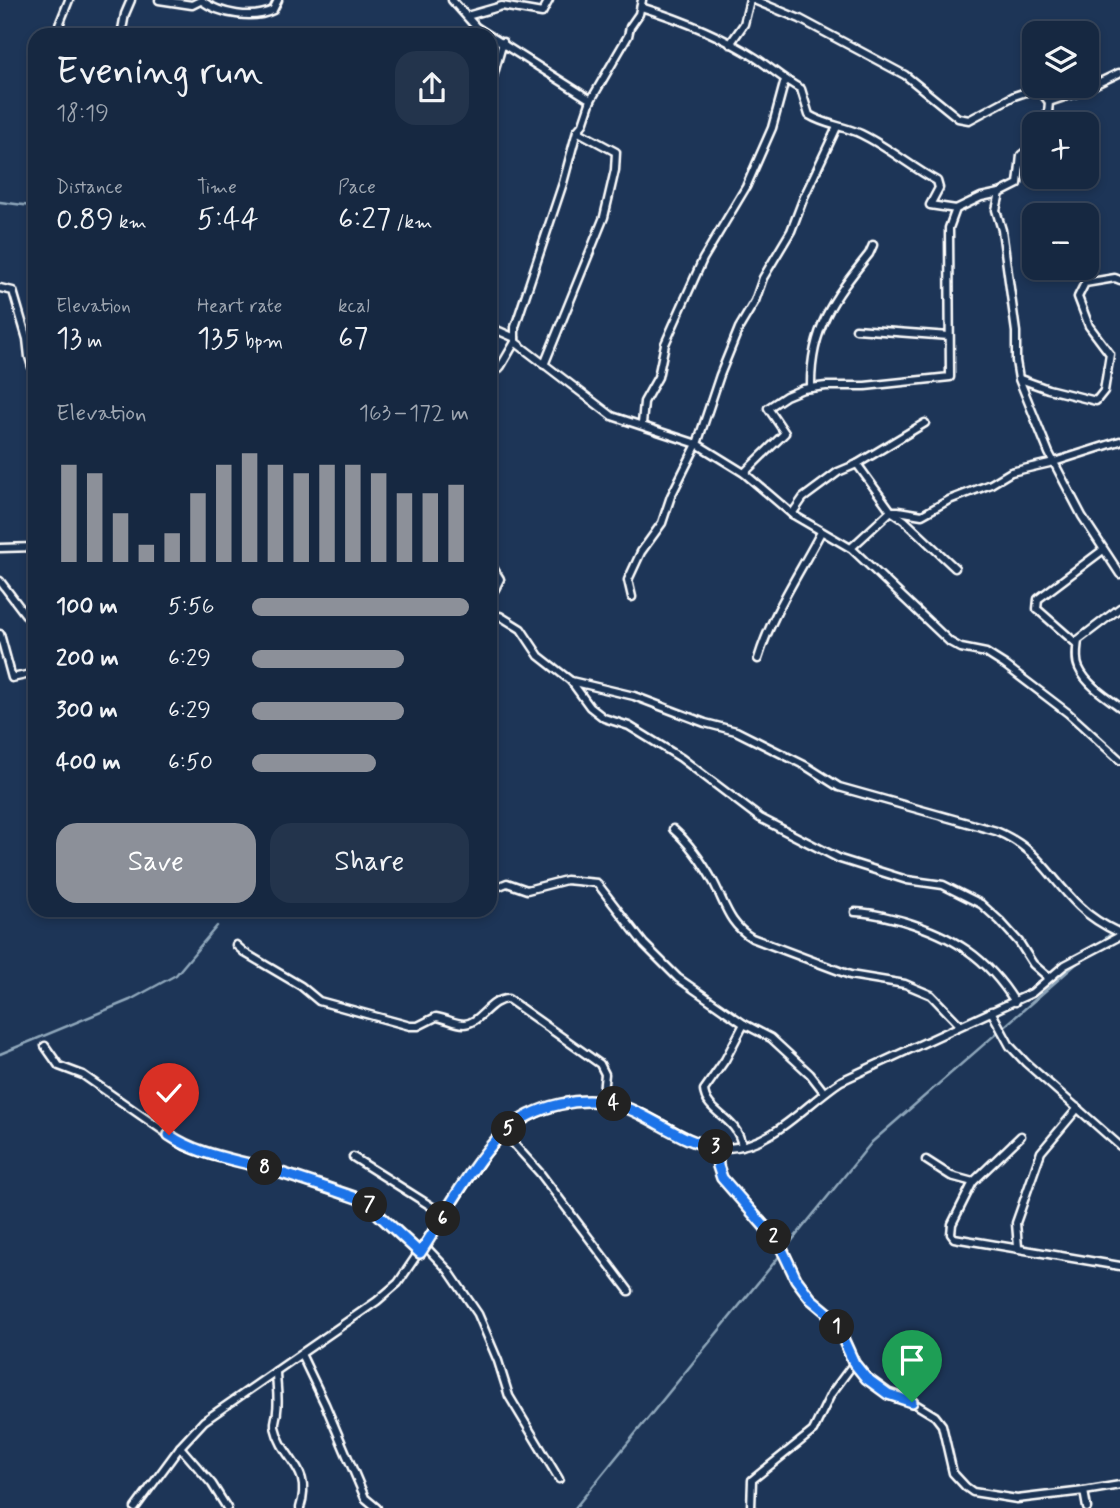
<!DOCTYPE html>
<meta charset="utf-8">
<style>
:root{--surface:#162841;--page:#23344c;--text:#f1f3f6;--muted:#9ea6b1;--line:#35445a;--accent:#8c9099}
body{margin:0;font-family:Mynerve,sans-serif;background:var(--page);color:var(--text);height:100vh;display:flex;flex-direction:column;font-size:26px;white-space:nowrap}
*{box-sizing:border-box;margin:0}
p{font-size:23px;color:var(--muted)}
.icon{flex:none;width:38px;height:38px;fill:none;stroke:currentColor;stroke-width:2;stroke-linecap:round;stroke-linejoin:round}
.map{position:relative;flex:1;overflow:hidden}
.drawer{position:absolute;left:28px;top:28px;width:469px;height:889px;display:flex;flex-direction:column;background:var(--surface);border-radius:21px;box-shadow:0 4px 10px #0003,0 0 0 2px var(--line)}
.drawer>*{flex:none}
.controls{position:absolute;left:1022px;top:21px;display:grid;gap:14px}
.controls a{display:grid;place-items:center;width:77px;height:77px;border-radius:14px;background:var(--surface);box-shadow:0 4px 10px #0003,0 0 0 2px var(--line);font-size:35px}
.pin{position:absolute;display:grid;place-items:center;width:60px;height:60px;color:#fff;margin:-72px -30px;border-radius:50% 50% 50% 0;rotate:-45deg;box-shadow:0 0 7px #0007}
.pin .icon{rotate:45deg}
.km{position:absolute;width:35px;height:35px;margin:-18px;border-radius:50%;background:#222;color:#fff;font-size:19px;line-height:35px;text-align:center}
.round{display:grid;place-items:center;flex:none;width:74px;height:74px;border-radius:21px;background:var(--page)}
.summary{display:flex;align-items:center;justify-content:space-between;height:119px;padding:0 28px}
h1{font-size:38px;font-weight:600;line-height:52px}
.stats{display:grid;grid-template-columns:repeat(3,1fr);gap:10px;height:119px;padding:7px 28px}
.stats div{display:grid;align-content:center}
.stats b{font-size:30px;font-weight:600}
.stats small{font-size:19px;font-weight:400}
.stats p{font-size:19px}
.chart{height:196px;padding:14px 28px}
.chart p{display:flex;justify-content:space-between}
.chart svg{width:100%;height:126px;margin-top:7px;stroke:var(--accent);stroke-width:6}
.cta{display:flex;gap:14px;margin-top:auto;padding:14px 28px}
.cta a{flex:1;height:80px;border-radius:21px;background:var(--accent);color:#fff;font-size:28px;font-weight:600;line-height:80px;text-align:center}
.cta a+a{background:var(--page);color:var(--text)}
ul{padding:0 28px;list-style:none;font-size:23px}
li{display:grid;grid-template-columns:112px 84px 1fr;align-items:center;height:52px}
li i{height:18px;border-radius:9px;background:var(--accent)}
.map>svg:first-child{display:block}
.lines{fill:none;stroke-linecap:round;stroke-linejoin:round}
.stream{stroke:#8fa7bb;stroke-width:2.5}
.minor-casing{stroke:#fff;stroke-width:11}
.minor{stroke:#1d3557;stroke-width:6}
.route-casing{stroke:#fff;stroke-width:14}
.route{stroke:#1a73e8;stroke-width:9}
</style>
<div class="map">
<svg width="1120" height="1508" viewBox="0 0 1120 1508">
<rect width="100%" height="100%" fill="#1d3557"/>
<filter id="ink" filterUnits="userSpaceOnUse"><feTurbulence type="fractalNoise" baseFrequency=".0143" numOctaves="2"/><feDisplacementMap in="SourceGraphic" scale="14" xChannelSelector="R" yChannelSelector="G"/><feConvolveMatrix kernelMatrix="1 2 1 2 8 2 1 2 1" color-interpolation-filters="sRGB"/></filter>
<g filter="url(#ink)">
<g class="lines">
<g class="stream">
<polyline points="0,202 31,206 35,205"/>
<polyline points="1099,944 1120,926"/>
<polyline points="0,1054 130,1000 176,975 217,926"/>
<polyline points="575,1508 872,1142 1083,958"/>
</g>
<defs>
<g id="minor">
<polyline points="159,0 192,5 202,0"/>
<polyline points="452,0 476,27 591,100"/>
<polyline points="642,0 639,14 630,27 628,36 591,100 583,124 577,131 563,183 515,327 515,342 612,416 697,444 744,473 792,514 852,549 950,642 961,648 986,653 1005,665 1068,713 1120,760"/>
<polyline points="754,0 800,19 905,75 958,118 969,120 1014,96 1038,88 1049,102"/>
<path d="M202 1C220 14 253 20 273 10L278 0"/>
<path d="M641 7C679 19 722 36 756 58 771 68 784 80 801 89L809 115C825 125 844 126 861 134 888 147 911 167 937 181L939 188 930 205 956 209"/>
<polyline points="467,16 502,6 542,13 549,0"/>
<polyline points="55,35 69,0"/>
<polyline points="121,35 125,14 131,0"/>
<polyline points="730,44 744,24 750,0"/>
<polyline points="490,87 503,42"/>
<polyline points="1047,124 1049,102 1079,92 1119,73"/>
<polyline points="1034,145 1021,155 1018,184 1000,193 996,210 1002,230 1016,332 1016,361 1019,379 1049,453 1082,516 1120,574"/>
<polyline points="0,288 13,291 27,339 29,357 35,377"/>
<polyline points="490,327 515,338"/>
<polyline points="856,329 949,336"/>
<polyline points="544,365 604,217 615,170 616,152 577,131"/>
<polyline points="490,378 501,366 515,342"/>
<polyline points="1020,379 1048,389 1096,401 1104,391 1110,354 1089,326 1078,297 1085,283 1115,278 1120,280"/>
<path d="M811 388C810 329 833 299 869 254L873 245"/>
<polyline points="642,424 644,402 658,377 665,344 703,259 746,187 772,128 785,80"/>
<polyline points="857,464 891,511 904,520 955,568"/>
<polyline points="744,473 785,433 768,408 786,396 803,389 826,386 865,386 950,377 949,228 956,209 981,197 1000,193"/>
<polyline points="792,514 803,498 838,472 857,464 925,423"/>
<polyline points="0,548 35,547"/>
<polyline points="851,548 891,511 898,511 922,515 949,500 991,484 1011,472 1054,462 1120,441"/>
<polyline points="490,563 500,579 495,589 490,590"/>
<polyline points="0,581 28,618 35,617"/>
<polyline points="632,597 628,580 641,552 662,523 671,496 697,444 720,375 739,328 755,301 763,278 791,231 804,197 837,127"/>
<path d="M1120 608 1078 640C1077 648 1075 660 1079 668 1086 684 1106 697 1120 707"/>
<polyline points="490,617 500,616 521,629 539,656 571,681 590,707 604,718 629,726 681,758 760,818 840,859 907,880 943,885 981,904 1000,921 1019,942 1033,964 1049,978"/>
<polyline points="0,634 12,678 35,673"/>
<polyline points="1077,644 1037,609 1038,599 1103,550"/>
<path d="M758 659C772 613 799 574 821 532"/>
<path d="M571 681 634 696 705 723 736 731 806 766 839 787 996 831C1039 849 1048 876 1079 906 1091 918 1105 926 1120 933"/>
<path d="M673 829C689 843 704 865 714 883 726 906 729 924 752 938L850 975 905 984 931 995 960 1025"/>
<polyline points="490,890 507,883 527,890 566,880 597,883 644,944 678,978 744,1024 771,1038 810,1074 824,1092"/>
<path d="M855 912C872 912 887 917 903 921 953 936 987 957 1015 1002"/>
<path d="M236 945 245 953 301 986 319 1001 410 1026H418L436 1017C445 1018 455 1024 464 1024 481 1023 489 999 508 999L600 1064 605 1074 602 1101"/>
<polyline points="991,1011 1010,1046 1026,1063 1120,1146"/>
<polyline points="45,1046 59,1066 83,1075 185,1146 213,1156 269,1169 363,1200 374,1207 379,1215 420,1253"/>
<polyline points="504,1133 540,1173 629,1291"/>
<path d="M742 1146C737 1116 706 1114 704 1090L725 1060 744 1024"/>
<polyline points="717,1147 718,1166 722,1178 780,1243 796,1279 811,1299 829,1314 840,1332 854,1363 866,1378 888,1394 912,1402 935,1416 942,1425 953,1473 966,1487 973,1492 1017,1499 1084,1491 1087,1508"/>
<polyline points="353,1157 445,1215"/>
<polyline points="926,1160 951,1176 973,1182 1021,1136"/>
<polyline points="973,1182 952,1224 951,1234 954,1238 1120,1266"/>
<polyline points="425,1246 448,1270 478,1314 498,1361 509,1396 559,1479"/>
<polyline points="1018,1247 1016,1223 1041,1152 1078,1108"/>
<polyline points="301,1354 325,1404 365,1498 377,1508"/>
<path d="M276 1371C276 1384 279 1398 277 1411 277 1417 274 1420 275 1427 283 1462 313 1467 300 1508"/>
<polyline points="180,1447 212,1484 227,1508"/>
<polyline points="1084,1491 1120,1485"/>
<path d="M135 1508 180 1447 204 1421 377 1301 398 1283 486 1153C530 1103 588 1085 649 1117 673 1129 699 1150 728 1148 775 1145 804 1105 841 1081L1032 993 1065 965 1120 936"/>
<polyline points="751,1508 752,1480 813,1431 831,1394 854,1363"/>
</g>
</defs>
<use href="#minor" class="minor-casing"/>
<use href="#minor" class="minor"/>
</g>
</g>
<g class="lines" filter="url(#ink)">
<defs>
<path id="route" d="M169 1135C200 1156 235 1159 271 1170 302 1179 333 1190 363 1200L374 1207 379 1215 420 1253C443 1218 474 1160 503 1133 534 1105 584 1093 624 1107 655 1118 684 1144 717 1147L718 1166 722 1178 779 1243 796 1279 811 1299 829 1314 840 1332 854 1363 866 1378 888 1394 912 1402"/>
</defs>
<use href="#route" class="route-casing"/>
<use href="#route" class="route"/>
</g>
</svg>
<div class="controls">
<a><svg class="icon" aria-label="layers" viewBox="0 0 24 24"><path d="M12 4l9 5-9 5-9-5zM3 14l9 5 9-5"/></svg></a>
<a>+</a>
<a>−</a>
</div>
<div class="pin" style="left:912px;top:1402px;background:#1e9e55"><svg class="icon" aria-label="arrive" viewBox="0 0 24 24"><path d="M6 21V4h12l-3 4 3 4H6"/></svg></div>
<div class="pin" style="left:169px;top:1135px;background:#d93025"><svg class="icon" aria-label="check" viewBox="0 0 24 24"><path d="M5 12l5 5 9-10"/></svg></div>
<b class="km" style="left:837px;top:1327px">1</b>
<b class="km" style="left:774px;top:1237px">2</b>
<b class="km" style="left:716px;top:1147px">3</b>
<b class="km" style="left:614px;top:1104px">4</b>
<b class="km" style="left:509px;top:1129px">5</b>
<b class="km" style="left:443px;top:1219px">6</b>
<b class="km" style="left:370px;top:1205px">7</b>
<b class="km" style="left:265px;top:1168px">8</b>
<section class="drawer">
<div class="summary"><div><h1>Evening run</h1><p>18:19</p></div><a class="round"><svg class="icon" aria-label="share" viewBox="0 0 24 24"><path d="M12 15V3M7 8l5-5 5 5M5 13v7h14v-7"/></svg></a></div>
<div class="stats">
<div><p>Distance</p><b>0.89<small> km</small></b></div>
<div><p>Time</p><b>5:44</b></div>
<div><p>Pace</p><b>6:27<small> /km</small></b></div>
</div>
<div class="stats">
<div><p>Elevation</p><b>13<small> m</small></b></div>
<div><p>Heart rate</p><b>135<small> bpm</small></b></div>
<div><p>kcal</p><b>67</b></div>
</div>
<div class="chart"><p><span>Elevation</span>163–172 m</p>
<svg viewBox="0 0 160 44" preserveAspectRatio="none"><path d="M5 44V10M15 44V13M25 44V27M35 44V38M45 44V34M55 44V20M65 44V10M75 44V6M85 44V10M95 44V13M105 44V10M115 44V10M125 44V13M135 44V20M145 44V20M155 44V17"/></svg>
</div>
<ul>
<li><b>100 m</b>5:56<i style="width:100%"></i></li>
<li><b>200 m</b>6:29<i style="width:70%"></i></li>
<li><b>300 m</b>6:29<i style="width:70%"></i></li>
<li><b>400 m</b>6:50<i style="width:57%"></i></li>
</ul>
<div class="cta"><a>Save</a><a>Share</a></div>
</section>
</div>
